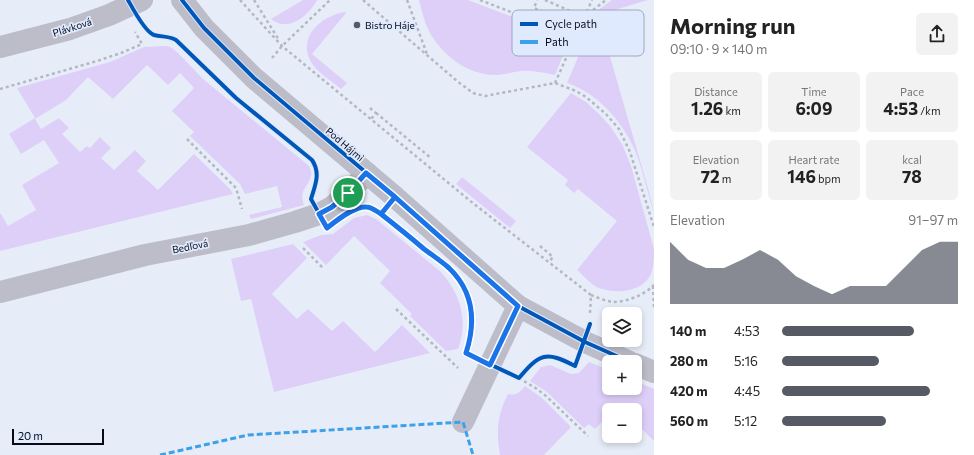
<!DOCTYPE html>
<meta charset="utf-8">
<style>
:root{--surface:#fff;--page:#f2f2f2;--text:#222;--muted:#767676;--accent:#555a65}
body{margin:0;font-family:Commissioner,sans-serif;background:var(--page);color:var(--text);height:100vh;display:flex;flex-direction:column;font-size:15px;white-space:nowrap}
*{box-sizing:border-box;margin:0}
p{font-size:13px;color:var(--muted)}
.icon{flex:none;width:22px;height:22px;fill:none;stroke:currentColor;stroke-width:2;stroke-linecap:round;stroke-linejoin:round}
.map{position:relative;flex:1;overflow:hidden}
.panel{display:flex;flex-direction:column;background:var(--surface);width:320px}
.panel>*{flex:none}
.fabs{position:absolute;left:602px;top:307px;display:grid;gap:8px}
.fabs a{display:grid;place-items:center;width:40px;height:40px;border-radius:6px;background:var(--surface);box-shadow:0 2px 6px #0003;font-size:20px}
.scale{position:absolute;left:12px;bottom:10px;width:92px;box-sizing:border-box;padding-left:4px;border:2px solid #060b16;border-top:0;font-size:11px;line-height:14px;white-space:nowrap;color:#060b16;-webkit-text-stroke:3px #e0eaff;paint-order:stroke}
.pin{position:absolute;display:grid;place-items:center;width:34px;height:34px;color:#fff;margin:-17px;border:2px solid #fff;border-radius:50%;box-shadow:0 1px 4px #0007}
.round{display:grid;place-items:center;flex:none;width:42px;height:42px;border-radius:6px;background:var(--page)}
.head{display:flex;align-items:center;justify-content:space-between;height:68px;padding:0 16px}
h1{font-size:22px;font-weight:700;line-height:30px}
.stats{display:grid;grid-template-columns:repeat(3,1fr);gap:6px;height:68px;padding:4px 16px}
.stats div{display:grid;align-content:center;border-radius:6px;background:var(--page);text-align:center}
.stats b{font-size:17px;font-weight:700}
.stats small{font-size:11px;font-weight:400}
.stats p{font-size:11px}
.chart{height:112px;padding:8px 16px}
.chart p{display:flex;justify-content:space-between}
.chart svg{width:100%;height:72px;margin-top:4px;fill:var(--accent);opacity:.7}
ul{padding:0 16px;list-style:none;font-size:13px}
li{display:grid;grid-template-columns:64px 48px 1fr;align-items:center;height:30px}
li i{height:10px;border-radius:5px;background:var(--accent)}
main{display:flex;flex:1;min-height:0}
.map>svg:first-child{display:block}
.green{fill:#decff9}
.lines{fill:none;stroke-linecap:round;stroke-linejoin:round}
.path{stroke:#b5b7c2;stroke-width:2.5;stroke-dasharray:3 3;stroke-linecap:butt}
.minor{stroke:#bcbdc9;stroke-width:22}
.quiet{stroke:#3ca1ea;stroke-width:3;stroke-dasharray:6 3;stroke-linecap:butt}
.cycleway-casing{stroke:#e0eaff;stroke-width:6}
.cycleway{stroke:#0057b8;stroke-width:4}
.route-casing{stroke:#fff;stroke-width:8}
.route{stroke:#1a73e8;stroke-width:5}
.poi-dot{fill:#555a65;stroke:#e0eaff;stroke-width:1.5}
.labels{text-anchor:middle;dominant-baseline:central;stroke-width:3.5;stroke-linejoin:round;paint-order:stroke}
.poi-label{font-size:10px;fill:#060b16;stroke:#e0eaff;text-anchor:start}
.street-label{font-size:10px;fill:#060b16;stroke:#e0eaff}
.key{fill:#e0eaff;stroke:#9fa7b9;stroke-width:1}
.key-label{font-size:11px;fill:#060b16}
</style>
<main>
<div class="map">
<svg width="654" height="455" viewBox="0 0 654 455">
<rect width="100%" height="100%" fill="#e7edf8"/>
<g class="green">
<path d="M303 0H317C309 16 287 33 271 19Z"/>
<path d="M419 0H468L570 39 555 75C544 73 533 70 521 71 512 72 503 75 494 75 467 74 445 57 431 35 425 25 422 11 419 0Z"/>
<path d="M612 0H648L598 15 648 188 654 213C647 192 643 169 634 148 621 120 597 93 567 83L596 15 590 16Z"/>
<path d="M345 12 346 13 312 54 347 83 341 89C333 82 319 73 313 65 295 39 320 16 345 12Z"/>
<path d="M167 46 172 48 178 53 203 79 309 166C310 168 312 173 311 175 309 188 298 189 304 205L251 219 249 215 282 207 277 186 245 194 240 184 190 136 194 132 172 111 194 88 180 73 168 85 147 65 113 99 88 77 66 100 35 119 41 129 59 118 69 128 62 134 80 152 87 146 90 148 100 137 111 148 101 158 114 170 135 150 146 161 137 171 158 190 194 154 230 189 233 194 0 251V214H1L8 226 36 210 22 185 59 163 44 140 21 154 9 134 35 118 17 88 110 62 144 47Z"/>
<path d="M571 93 586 102 600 115 610 126 622 144 631 166 654 249C654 257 654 266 651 274 642 293 616 294 599 288 591 285 583 275 577 270L617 221 578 189 574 193 565 185 568 180 527 147Z"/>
<polygon points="462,177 516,221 510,228 456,184"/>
<path d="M367 215 376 219 441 272C460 293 469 321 458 349L446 351 410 316 412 314 380 283 390 271 354 236 326 265 303 242 321 235 333 234 354 218Z"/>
<polygon points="293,244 307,258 272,294 297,319 308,309 332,331 343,321 375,352 402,325 430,353 274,392 251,299 241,301 231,259"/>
<polygon points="589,362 609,370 609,388 635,388 635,381 654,389 654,441 635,422 635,410 622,410 618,406 613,410 609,410 609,414 595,429 589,424 584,428 547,392 530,381 541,367 550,365 571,374 579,373"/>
<path d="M525 386 542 398 571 427 544 455H500C496 431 497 416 508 394 516 396 519 393 525 386Z"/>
</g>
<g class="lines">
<g class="path">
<polyline points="240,0 282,46 474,204 591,295 590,313"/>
<polyline points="254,0 279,40"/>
<polyline points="363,0 457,81 473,93 485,96 555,83 576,91 586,97 606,114 619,129 630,152 654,227"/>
<polyline points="407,0 427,54"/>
<polyline points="480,0 565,33 570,22 534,8 537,0"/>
<polyline points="545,0 584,17 606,0"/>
<polyline points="272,58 282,46 330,0"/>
<polyline points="555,83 592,0"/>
<polyline points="0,89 97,61 121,53 142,44 135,32"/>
<polyline points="370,108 376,113 371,119"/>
<polyline points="376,113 431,158"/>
<polyline points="187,139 236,188 242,209"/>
<polyline points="540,246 553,257 549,262"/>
<polyline points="303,248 323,268"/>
<polyline points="653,286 654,308"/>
<path d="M591 295C598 298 606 301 613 302 627 302 644 295 654 285"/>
<polyline points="396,309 458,368"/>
<polyline points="519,378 537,389 546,396 588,436"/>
</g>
<g class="minor">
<polyline points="182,0 204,28 254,78 395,197 518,306 585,342 630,362"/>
<polyline points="0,47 70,29 109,15 142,0"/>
<polyline points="0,292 145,255 249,235 295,222 319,214 332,207 348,193 367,173"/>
<polyline points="635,364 654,372"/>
<polyline points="463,422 518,306"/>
</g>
<polyline class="quiet" points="160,455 248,435 463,422 473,455"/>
<defs>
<g id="cycleway">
<path d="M128 0C133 9 145 32 154 35 162 37 169 36 176 40L236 98 312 160C321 173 315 186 311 199L327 228C336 221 354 206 366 207 372 207 376 211 381 214L395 197"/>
<polyline points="182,0 204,28 254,78 395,197 518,306 585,342 630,362"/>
<path d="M381 214C395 225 410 237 424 249 432 255 441 261 449 268 474 292 476 321 466 353L519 378C540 353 546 351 575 366L590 324"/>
</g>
</defs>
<use href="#cycleway" class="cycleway-casing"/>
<use href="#cycleway" class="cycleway"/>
</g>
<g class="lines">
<defs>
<path id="route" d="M348 193 366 173 395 197 381 214C395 225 410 237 424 249 432 255 441 261 449 268 474 292 476 322 466 353L490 365 518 306 395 197 381 214C376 211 372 207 366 207 354 206 336 221 327 228L319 214 332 207 348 193"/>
</defs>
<use href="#route" class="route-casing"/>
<use href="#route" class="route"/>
</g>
<circle class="poi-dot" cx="357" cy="25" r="4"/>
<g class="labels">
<g class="poi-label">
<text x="365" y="25">Bistro Háje</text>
</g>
<g class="street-label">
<text transform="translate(72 27) rotate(-18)">Plávková</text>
<text transform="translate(345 144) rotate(40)">Pod Hájmi</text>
<text transform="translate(190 246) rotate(-11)">Bedľová</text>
</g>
</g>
<rect x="512" y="10" width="132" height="46" rx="6" class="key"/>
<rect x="520" y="22" width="18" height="4" fill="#0057b8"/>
<rect x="520" y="40" width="18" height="4" fill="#3ca1ea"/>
<g class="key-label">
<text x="545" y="28">Cycle path</text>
<text x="545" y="46">Path</text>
</g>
</svg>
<div class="fabs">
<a><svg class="icon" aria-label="layers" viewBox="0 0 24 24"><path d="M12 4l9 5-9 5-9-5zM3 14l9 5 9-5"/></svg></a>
<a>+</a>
<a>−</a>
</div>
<div class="scale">20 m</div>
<div class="pin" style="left:348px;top:193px;background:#1e9e55"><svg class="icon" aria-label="arrive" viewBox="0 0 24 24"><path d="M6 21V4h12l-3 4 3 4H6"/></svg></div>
</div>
<section class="panel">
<div class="head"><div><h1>Morning run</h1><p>09:10 · 9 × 140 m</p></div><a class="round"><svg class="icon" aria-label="share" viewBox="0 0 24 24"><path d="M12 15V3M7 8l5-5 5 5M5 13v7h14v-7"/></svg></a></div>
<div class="stats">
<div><p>Distance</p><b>1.26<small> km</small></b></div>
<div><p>Time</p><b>6:09</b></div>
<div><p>Pace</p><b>4:53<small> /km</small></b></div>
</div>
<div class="stats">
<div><p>Elevation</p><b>72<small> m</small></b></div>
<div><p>Heart rate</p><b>146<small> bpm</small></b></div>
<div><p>kcal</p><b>78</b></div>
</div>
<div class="chart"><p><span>Elevation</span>91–97 m</p>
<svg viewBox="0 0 160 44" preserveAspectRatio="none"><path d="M0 44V6L10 17L20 22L30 22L40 17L50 11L60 17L70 27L80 33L90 38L100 33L110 33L120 33L130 22L140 11L150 6L160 6V44z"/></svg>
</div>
<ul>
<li><b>140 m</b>4:53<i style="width:75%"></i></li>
<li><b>280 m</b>5:16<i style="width:55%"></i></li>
<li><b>420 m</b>4:45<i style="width:84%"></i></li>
<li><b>560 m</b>5:12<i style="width:59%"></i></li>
</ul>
</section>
</main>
